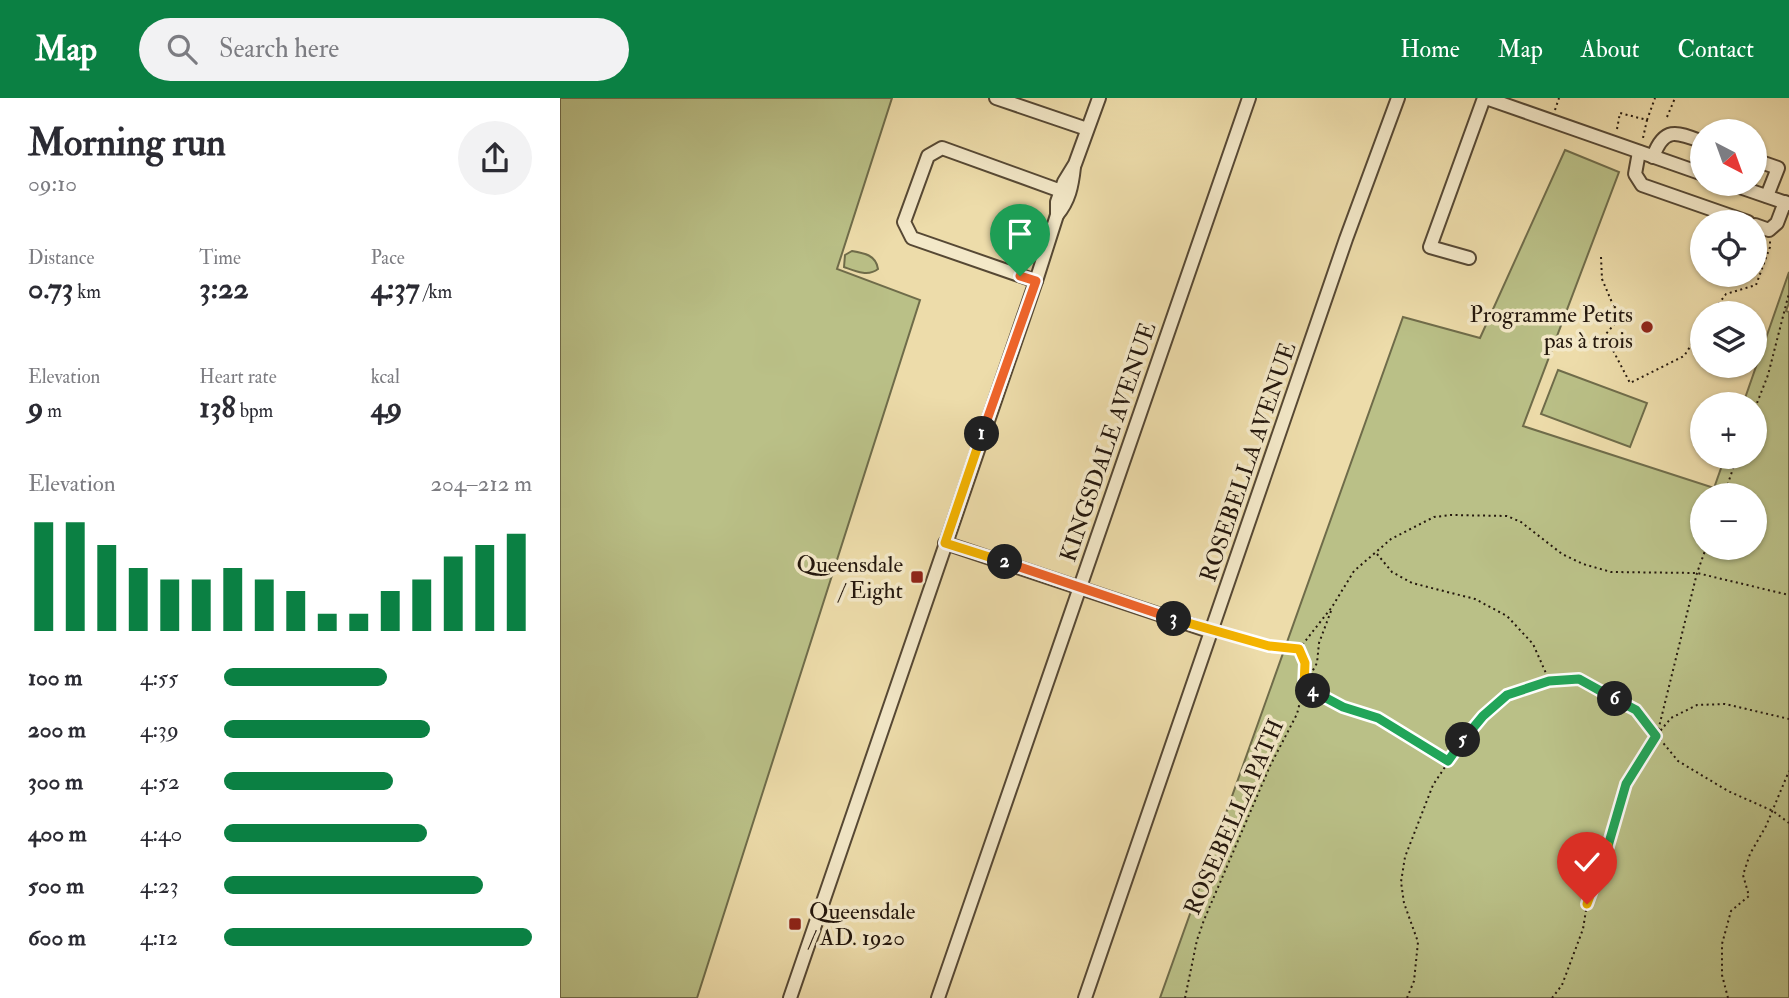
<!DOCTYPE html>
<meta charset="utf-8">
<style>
:root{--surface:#fff;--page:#f2f2f3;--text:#2b2b33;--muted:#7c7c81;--accent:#0b8043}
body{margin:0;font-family:"IM FELL Double Pica",serif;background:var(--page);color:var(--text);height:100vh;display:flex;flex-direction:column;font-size:26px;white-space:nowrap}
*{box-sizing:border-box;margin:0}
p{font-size:23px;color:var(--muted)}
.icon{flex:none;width:38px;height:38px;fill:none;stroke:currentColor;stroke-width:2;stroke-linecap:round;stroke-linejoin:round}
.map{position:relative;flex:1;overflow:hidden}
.drawer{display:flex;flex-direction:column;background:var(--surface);width:560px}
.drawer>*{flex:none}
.needle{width:46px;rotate:139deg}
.fabs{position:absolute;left:1130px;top:21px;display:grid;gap:14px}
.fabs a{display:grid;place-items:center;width:77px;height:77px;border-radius:50%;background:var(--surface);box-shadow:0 2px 5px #0004;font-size:35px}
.pin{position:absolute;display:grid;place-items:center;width:60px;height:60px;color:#fff;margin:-72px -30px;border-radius:50% 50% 50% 0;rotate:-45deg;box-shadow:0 0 7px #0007}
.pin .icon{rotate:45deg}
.km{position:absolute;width:35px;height:35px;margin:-18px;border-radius:50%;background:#222;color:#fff;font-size:19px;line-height:35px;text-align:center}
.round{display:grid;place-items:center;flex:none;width:74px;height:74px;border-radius:37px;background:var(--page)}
.headline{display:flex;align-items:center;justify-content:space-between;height:119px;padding:0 28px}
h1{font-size:38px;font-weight:800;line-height:52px}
.figures{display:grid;grid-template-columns:repeat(3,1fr);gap:10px;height:119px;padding:7px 28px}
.figures div{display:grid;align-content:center}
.figures b{font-size:30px;font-weight:800}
.figures small{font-size:19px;font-weight:400}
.figures p{font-size:19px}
.chart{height:196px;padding:14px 28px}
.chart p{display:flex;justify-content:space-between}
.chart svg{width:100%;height:126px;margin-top:7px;stroke:var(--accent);stroke-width:6}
ul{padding:0 28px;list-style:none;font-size:23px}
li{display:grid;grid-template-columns:112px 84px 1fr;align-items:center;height:52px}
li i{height:18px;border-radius:9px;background:var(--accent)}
header{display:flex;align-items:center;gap:42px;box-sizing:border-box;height:98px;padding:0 35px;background:var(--accent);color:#fff}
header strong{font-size:33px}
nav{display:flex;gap:38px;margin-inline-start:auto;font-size:24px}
.search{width:490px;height:63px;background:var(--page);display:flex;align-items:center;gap:18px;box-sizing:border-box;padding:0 24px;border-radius:38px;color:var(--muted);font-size:26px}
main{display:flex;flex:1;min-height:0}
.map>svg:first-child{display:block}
.green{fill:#bac087;stroke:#6f6c4a;stroke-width:2;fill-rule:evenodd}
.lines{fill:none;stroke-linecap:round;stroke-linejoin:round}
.minor-casing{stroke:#564834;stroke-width:16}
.path{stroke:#24170d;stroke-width:2;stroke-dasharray:2 3.5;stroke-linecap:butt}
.minor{stroke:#f3e8c8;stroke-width:12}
.split-1-casing{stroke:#fff;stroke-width:14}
.split-2-casing{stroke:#fff;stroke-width:14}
.split-3-casing{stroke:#fff;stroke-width:14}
.split-4-casing{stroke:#fff;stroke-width:14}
.split-5-casing{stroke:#fff;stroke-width:14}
.split-6-casing{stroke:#fff;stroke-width:14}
.split-7-casing{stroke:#fff;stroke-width:14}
.split-8-casing{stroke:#fff;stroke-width:14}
.split-1{stroke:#f0652b;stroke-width:9}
.split-2{stroke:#f5b400;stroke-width:9}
.split-3{stroke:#f0652b;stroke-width:9}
.split-4{stroke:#f5b400;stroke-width:9}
.split-5{stroke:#22a559;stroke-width:9}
.split-6{stroke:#22a559;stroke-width:9}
.split-7{stroke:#22a559;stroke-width:9}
.split-8{stroke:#f5b400;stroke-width:9}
.poi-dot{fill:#8f2418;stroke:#f3e8c8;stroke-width:2.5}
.labels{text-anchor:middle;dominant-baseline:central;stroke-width:7;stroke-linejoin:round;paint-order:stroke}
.poi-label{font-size:23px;fill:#24170d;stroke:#f3e8c8;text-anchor:end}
.street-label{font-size:23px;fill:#24170d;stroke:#f3e8c8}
</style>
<header>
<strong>Map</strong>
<div class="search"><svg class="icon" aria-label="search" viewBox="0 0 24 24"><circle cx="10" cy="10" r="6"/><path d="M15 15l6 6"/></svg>Search here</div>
<nav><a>Home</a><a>Map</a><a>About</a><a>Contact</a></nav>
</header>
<main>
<section class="drawer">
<div class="headline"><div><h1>Morning run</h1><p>09:10</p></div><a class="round"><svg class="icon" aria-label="share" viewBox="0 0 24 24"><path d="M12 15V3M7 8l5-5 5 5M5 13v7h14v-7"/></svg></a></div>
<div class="figures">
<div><p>Distance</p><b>0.73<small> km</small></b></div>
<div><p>Time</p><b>3:22</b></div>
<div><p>Pace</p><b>4:37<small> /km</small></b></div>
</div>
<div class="figures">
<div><p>Elevation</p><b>9<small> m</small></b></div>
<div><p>Heart rate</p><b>138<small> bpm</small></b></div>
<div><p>kcal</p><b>49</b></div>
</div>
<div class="chart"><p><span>Elevation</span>204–212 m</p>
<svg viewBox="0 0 160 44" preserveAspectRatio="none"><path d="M5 44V6M15 44V6M25 44V14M35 44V22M45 44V26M55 44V26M65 44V22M75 44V26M85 44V30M95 44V38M105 44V38M115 44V30M125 44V26M135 44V18M145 44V14M155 44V10"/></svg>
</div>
<ul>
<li><b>100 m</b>4:55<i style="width:53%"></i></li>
<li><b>200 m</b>4:39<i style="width:67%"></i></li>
<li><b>300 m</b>4:52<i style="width:55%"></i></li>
<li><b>400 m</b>4:40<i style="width:66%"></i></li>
<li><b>500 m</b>4:23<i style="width:84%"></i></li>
<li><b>600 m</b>4:12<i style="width:100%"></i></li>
</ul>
</section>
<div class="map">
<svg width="1229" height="900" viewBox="0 0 1229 900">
<rect width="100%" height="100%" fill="#eddcaa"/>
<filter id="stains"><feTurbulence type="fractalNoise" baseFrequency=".00286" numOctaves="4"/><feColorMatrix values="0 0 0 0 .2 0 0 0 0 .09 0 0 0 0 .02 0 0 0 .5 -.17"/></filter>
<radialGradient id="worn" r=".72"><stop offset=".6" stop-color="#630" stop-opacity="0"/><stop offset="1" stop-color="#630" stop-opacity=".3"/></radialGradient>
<g class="green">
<polygon points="0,0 332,0 277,171 360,202 137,900 0,900"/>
<path d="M1005 52 1059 74 963 328 1154 390 1165 359H1195V306H1183L1229 174V205L1226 213 1229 214V900H600L843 219 920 240ZM1195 397V450H1143V397Z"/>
<path d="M292 153C304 155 316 157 318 171 308 179 295 173 284 169L285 157Z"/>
<polygon points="998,272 1087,305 1070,349 981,316"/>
</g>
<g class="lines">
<defs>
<g id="minor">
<polyline points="436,0 527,31"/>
<polyline points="926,0 1143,76"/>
<polyline points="1079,54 1075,76 1082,87 1188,124"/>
<path d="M1093 59C1104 28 1117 34 1143 44"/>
<polyline points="1195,62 1218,70 1207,98"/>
<polyline points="1171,86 1229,106"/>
<path d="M497 117C509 103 512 88 514 69"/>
<polyline points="1195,127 1209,132 1217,125 1225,104"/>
<polyline points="909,160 870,149 924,0"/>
<polyline points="476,183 352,140 344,124 368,58 382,50 501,93"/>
<polyline points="385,445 652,534"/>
<polyline points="230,900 476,183 497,117 497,104 504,84 515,66 539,0"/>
<polyline points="378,900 689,0"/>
<polyline points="525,900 786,141 838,0"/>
</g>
</defs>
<use href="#minor" class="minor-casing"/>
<g class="path">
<polyline points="995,12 999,0"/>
<polyline points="1107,19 1115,0"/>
<polyline points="1087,22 1095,0"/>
<polyline points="1057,31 1060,15 1087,22 1083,40"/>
<polyline points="1041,159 1042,181 1059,221 1045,237 1070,285 1124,258 1143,229"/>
<polyline points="1152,215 1166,196 1196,187 1210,149 1210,143"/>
<polyline points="1195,310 1208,277 1229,195"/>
<polyline points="1164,397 1177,359"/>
<polyline points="817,456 832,474 852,485 915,501 947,518 973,546 989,582"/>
<polyline points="771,513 759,545 757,565 744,588 783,609 818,620 888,662"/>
<polyline points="665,537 709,549 738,550"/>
<polyline points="739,551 772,509 794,473 831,441 874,419 891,417 947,418 961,424 1002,456 1023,466 1051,474 1137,475 1229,497"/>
<polyline points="1097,637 1137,475 1146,450"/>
<polyline points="625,900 637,842 644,822 710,668 737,616 744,588 745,565 739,552"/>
<polyline points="847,900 854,883 858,844 844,805 841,784 845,759 873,687 889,663 923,618 947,597 989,583 1019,581 1076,612 1118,663 1168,693 1213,713 1229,725"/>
<polyline points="992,900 1002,887 1023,831 1027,806 1050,740 1066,686 1096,638 1111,620 1137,607 1165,606 1229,621"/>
<polyline points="1168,900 1162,877 1162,846 1171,813 1189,798 1183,777 1190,756 1206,728 1229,673"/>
</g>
<use href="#minor" class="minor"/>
</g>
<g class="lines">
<defs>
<polyline id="split-1" points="422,336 476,183 460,178"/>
<polyline id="split-2" points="422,336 385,445 445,464"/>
<polyline id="split-3" points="445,464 614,521"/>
<polyline id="split-4" points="614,521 709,548 739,551 745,565 744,588 753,593"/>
<polyline id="split-5" points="753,593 783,609 818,620 888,663 903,642"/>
<polyline id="split-6" points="903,642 923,618 947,597 989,583 1019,581 1055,601"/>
<polyline id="split-7" points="1048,748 1066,686 1096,638 1076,612 1055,601"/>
<polyline id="split-8" points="1027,806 1048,748"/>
</defs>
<use href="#split-1" class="split-1-casing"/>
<use href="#split-2" class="split-2-casing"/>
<use href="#split-3" class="split-3-casing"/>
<use href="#split-4" class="split-4-casing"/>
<use href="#split-5" class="split-5-casing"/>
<use href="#split-6" class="split-6-casing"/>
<use href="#split-7" class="split-7-casing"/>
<use href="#split-8" class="split-8-casing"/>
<use href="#split-1" class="split-1"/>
<use href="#split-2" class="split-2"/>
<use href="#split-3" class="split-3"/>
<use href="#split-4" class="split-4"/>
<use href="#split-5" class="split-5"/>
<use href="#split-6" class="split-6"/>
<use href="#split-7" class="split-7"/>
<use href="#split-8" class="split-8"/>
</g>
<g class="poi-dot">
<circle cx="1087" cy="229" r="7"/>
<rect x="350" y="472" width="14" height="14" rx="3.5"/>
<rect x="228" y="819" width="14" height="14" rx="3.5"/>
</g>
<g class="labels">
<g class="poi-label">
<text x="1073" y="216">Programme Petits<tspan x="1073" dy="26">pas à trois</tspan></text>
<text x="343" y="466">Queensdale<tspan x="343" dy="26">/ Eight</tspan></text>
<text x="249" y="813" text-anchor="start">Queensdale<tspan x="249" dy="26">/ AD. 1920</tspan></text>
</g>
<g class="street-label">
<text transform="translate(548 344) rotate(-71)">KINGSDALE AVENUE</text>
<text transform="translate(688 364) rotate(-71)">ROSEBELLA AVENUE</text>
<text transform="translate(674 719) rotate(-66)">ROSEBELLA PATH</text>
</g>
</g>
<rect width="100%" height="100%" filter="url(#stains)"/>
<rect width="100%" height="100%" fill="url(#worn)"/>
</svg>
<div class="fabs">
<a><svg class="needle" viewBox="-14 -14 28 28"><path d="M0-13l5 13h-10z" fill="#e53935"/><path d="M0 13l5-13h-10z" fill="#7c7c81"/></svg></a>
<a><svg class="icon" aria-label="locate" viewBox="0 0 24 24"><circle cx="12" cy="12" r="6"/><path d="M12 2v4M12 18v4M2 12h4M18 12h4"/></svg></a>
<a><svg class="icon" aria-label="layers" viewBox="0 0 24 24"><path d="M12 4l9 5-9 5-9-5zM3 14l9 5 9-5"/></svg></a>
<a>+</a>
<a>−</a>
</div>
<div class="pin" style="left:460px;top:178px;background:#1e9e55"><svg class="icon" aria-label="arrive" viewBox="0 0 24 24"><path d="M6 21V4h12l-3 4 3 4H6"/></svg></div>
<div class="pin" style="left:1027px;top:806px;background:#d93025"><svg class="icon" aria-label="check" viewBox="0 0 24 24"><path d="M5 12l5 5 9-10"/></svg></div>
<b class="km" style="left:422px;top:336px">1</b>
<b class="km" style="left:445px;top:464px">2</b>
<b class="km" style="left:614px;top:521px">3</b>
<b class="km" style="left:753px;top:593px">4</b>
<b class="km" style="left:903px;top:642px">5</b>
<b class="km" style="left:1055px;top:601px">6</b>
</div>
</main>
